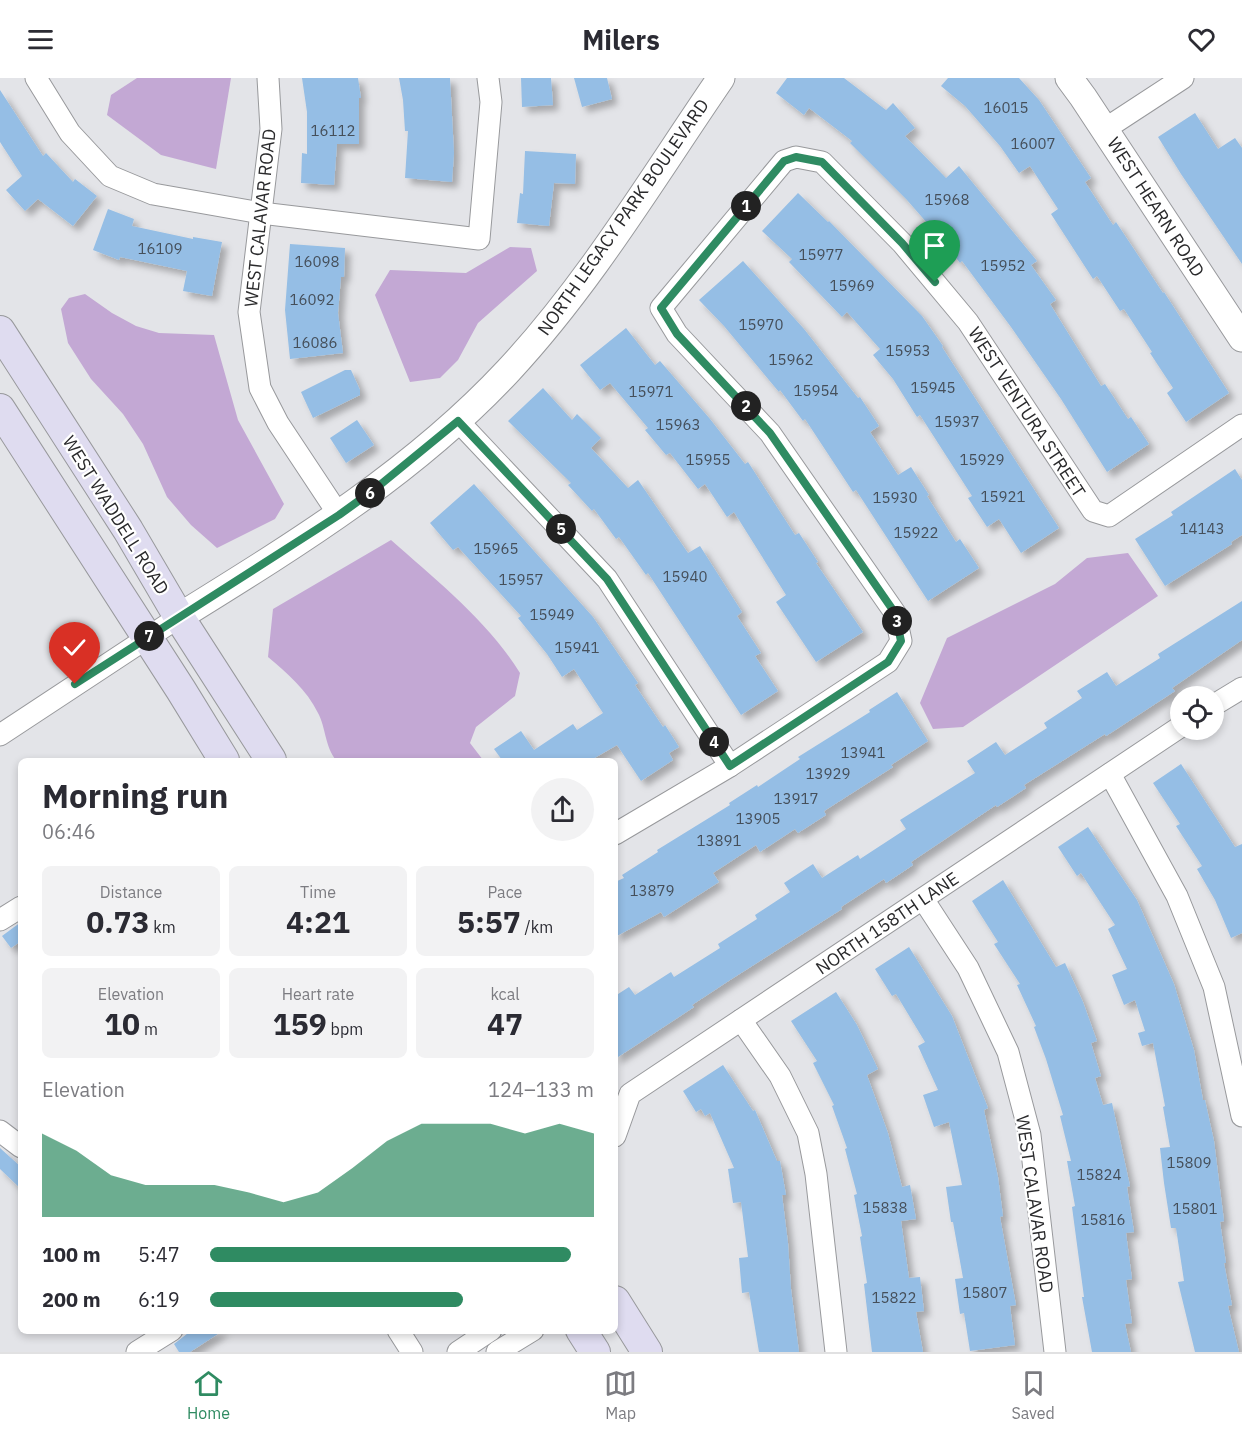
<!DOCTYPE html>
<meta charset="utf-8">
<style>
:root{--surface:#fff;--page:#f2f2f3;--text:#2b2b33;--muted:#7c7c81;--line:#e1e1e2;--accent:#2f8b62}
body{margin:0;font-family:"IBM Plex Sans",sans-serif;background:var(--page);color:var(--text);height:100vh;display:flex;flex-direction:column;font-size:22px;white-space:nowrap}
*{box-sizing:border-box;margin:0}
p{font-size:20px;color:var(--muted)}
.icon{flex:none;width:33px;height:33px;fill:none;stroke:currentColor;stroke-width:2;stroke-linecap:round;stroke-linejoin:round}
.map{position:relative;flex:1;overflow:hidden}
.details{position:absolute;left:18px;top:680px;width:600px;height:576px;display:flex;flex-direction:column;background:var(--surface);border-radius:9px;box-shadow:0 3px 9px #0003}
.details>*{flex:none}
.controls{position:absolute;left:1170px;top:608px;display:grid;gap:12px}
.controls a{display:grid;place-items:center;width:54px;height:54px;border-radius:50%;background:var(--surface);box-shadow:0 3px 9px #0003;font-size:30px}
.pin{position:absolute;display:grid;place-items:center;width:51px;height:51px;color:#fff;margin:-62px -26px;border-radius:50% 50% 50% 0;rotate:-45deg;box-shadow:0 0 6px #0007}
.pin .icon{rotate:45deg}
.km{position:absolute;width:30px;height:30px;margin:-15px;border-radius:50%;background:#222;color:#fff;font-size:16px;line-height:30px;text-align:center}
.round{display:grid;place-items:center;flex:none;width:63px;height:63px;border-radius:32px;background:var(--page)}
.overview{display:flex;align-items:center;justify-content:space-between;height:102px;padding:0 24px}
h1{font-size:33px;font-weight:700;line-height:45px}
.metrics{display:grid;grid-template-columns:repeat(3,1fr);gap:9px;height:102px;padding:6px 24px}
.metrics div{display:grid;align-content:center;border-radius:9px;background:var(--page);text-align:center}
.metrics b{font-size:30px;font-weight:700}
.metrics small{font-size:16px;font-weight:400}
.metrics p{font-size:16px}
.chart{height:168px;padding:12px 24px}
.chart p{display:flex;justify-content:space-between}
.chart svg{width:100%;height:108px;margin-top:6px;fill:var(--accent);opacity:.7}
ul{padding:0 24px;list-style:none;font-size:20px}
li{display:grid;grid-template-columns:96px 72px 1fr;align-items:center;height:45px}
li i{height:15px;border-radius:8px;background:var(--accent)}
header{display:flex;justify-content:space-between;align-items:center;height:78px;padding:0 24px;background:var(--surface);font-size:27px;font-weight:700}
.menu{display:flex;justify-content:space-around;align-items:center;height:84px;border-top:2px solid var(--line);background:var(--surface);font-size:16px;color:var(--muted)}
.menu a{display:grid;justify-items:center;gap:3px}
.menu .selected{color:var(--accent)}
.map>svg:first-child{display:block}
.green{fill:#c3a8d4}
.building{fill:#95bee5;filter:url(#shadow)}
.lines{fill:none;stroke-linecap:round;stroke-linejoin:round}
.minor-casing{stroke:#98999c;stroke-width:23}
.tertiary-casing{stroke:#98999c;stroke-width:29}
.secondary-casing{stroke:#98999c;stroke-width:32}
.minor{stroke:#fff;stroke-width:21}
.tertiary{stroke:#fff;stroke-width:27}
.secondary{stroke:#dfdcf0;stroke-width:30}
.route-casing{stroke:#fff;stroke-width:12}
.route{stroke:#2f8b62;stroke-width:8}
.labels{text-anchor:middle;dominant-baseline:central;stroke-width:4.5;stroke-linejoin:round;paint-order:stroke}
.number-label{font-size:15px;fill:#454f5a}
.street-label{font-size:18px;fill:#2a2a2c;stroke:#fff}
</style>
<header><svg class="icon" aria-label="menu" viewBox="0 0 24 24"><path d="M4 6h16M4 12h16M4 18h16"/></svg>Milers<svg class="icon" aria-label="heart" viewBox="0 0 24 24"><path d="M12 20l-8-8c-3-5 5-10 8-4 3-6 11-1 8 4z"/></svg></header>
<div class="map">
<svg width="1242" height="1274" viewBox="0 0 1242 1274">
<defs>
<filter id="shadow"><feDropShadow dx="5.5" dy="5.5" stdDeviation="3" flood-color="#0004"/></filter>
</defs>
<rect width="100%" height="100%" fill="#e3e4e8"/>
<g class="green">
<polygon points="137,0 231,0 216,91 161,77 107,37 111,17"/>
<polygon points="510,169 531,170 537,193 478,245 458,282 440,300 410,304 375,217 390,192 466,195"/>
<polygon points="85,216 112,235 136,248 159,255 214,257 238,342 284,426 275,441 217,470 191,447 167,419 143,366 123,336 91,301 68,265 61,231 69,220"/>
<path d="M391 462C436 502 487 542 520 595L515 618 476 649 470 665 483 682H336C325 669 326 650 318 635 307 612 287 595 268 579L273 531Z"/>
<polygon points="1128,475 1158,518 963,649 933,651 920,625 947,560 1055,506 1087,480"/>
</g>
<g class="building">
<polygon points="302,0 358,0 361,20 359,20 359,66 337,66 334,107 301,105 302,75 307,76 307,34"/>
<polygon points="399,0 450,0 454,75 452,104 405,100 408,53 405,53 403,22"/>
<polygon points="521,0 551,0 553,27 522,29"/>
<polygon points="574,0 607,0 612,21 582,29"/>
<polygon points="787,0 844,0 886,32 893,25 915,50 905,58 946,100 959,88 1037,183 1031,187 1056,222 1050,226 1101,308 1105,306 1128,341 1131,339 1149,366 1107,394 1061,321 1011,249 962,183 960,185 936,153 935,154 907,122 850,65 852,63 809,30 804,37 776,15"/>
<polygon points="948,0 1019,0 1039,22 1091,100 1085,104 1113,147 1116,144 1163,215 1164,214 1229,315 1186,344 1167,315 1173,310 1150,275 1152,274 1124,231 1120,233 1097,198 1093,201 1051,136 1058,131 1030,88 1019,95 1000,68 965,28 941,8"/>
<polygon points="0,12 43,78 46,75 73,104 75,101 97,118 73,148 38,121 25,133 6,112 22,98 0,64"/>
<polygon points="1195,35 1218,71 1235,60 1242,70 1242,186 1181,96 1158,59"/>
<polygon points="525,73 576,76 575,106 554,105 549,148 517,145 520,115 523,116"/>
<polygon points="798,115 828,144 829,143 922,238 943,268 942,269 1059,450 1021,475 999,441 987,449 968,420 972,418 920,337 917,339 893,301 873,277 880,271 847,234 842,239 789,184 792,181 762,153"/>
<polygon points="108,131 134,141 132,148 193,161 193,159 222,164 212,218 183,213 187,193 120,179 119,182 93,172"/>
<polygon points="290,166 345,170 344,199 341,199 338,235 343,275 290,281 285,232"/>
<polygon points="743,183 804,251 858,320 860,319 879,348 870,354 898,397 911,389 929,417 927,418 956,464 960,461 979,490 928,523 856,412 853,414 805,341 803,343 780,312 779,314 724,248 699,222"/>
<polygon points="626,250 655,287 660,283 710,341 745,386 748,384 795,457 799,455 818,484 816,485 863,554 816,584 776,524 786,517 734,434 727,439 705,406 698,411 670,375 666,377 645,352 648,350 610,305 600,312 580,287"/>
<polygon points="345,292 351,292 360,312 360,317 313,340 301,314"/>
<polygon points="543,310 572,342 577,336 601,360 591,370 628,410 638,402 688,475 700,468 742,534 737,538 761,575 755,578 778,613 741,637 648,495 646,497 619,459 616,461 594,431 592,433 568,407 571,405 508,343"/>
<polygon points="357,342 374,367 346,385 330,360"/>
<polygon points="1235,391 1242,402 1242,457 1231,464 1232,466 1165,508 1135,461 1173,437 1171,434"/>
<polygon points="474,406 593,539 638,605 635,607 663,649 665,647 679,669 669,675 673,682 641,703 617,667 591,682 502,682 494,671 521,653 534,672 573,646 577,652 603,635 574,591 562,599 547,576 518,540 521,538 458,469 453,472 430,445"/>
<polygon points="1242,523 1242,562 1172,610 1175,613 1106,658 1105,656 1024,707 1026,710 997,729 996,727 911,784 913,787 886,805 884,801 841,829 842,831 730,902 692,927 694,929 615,981 615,918 629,909 635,917 671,894 674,899 720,870 718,866 757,841 755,837 790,814 784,805 813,786 822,800 858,777 860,781 906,751 900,742 975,695 967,683 996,664 1005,677 1047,650 1044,645 1082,620 1077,613 1107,594 1116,608 1160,580 1158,576"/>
<polygon points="897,614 928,663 891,687 893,689 824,733 826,737 798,755 795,751 760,774 756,767 713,795 719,804 664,839 661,834 615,859 615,804 624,800 622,797 658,774 657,772 730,727 729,725 757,707 758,709 800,681 798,679 870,634 869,632"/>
<polygon points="1181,686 1235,769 1242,766 1242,855 1231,860 1215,822 1197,791 1202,788 1176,748 1180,746 1153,705"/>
<polygon points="1088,749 1137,822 1174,906 1194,972 1203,1022 1205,1022 1214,1063 1224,1143 1220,1144 1226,1185 1224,1185 1232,1227 1228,1228 1239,1274 1195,1274 1178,1204 1184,1203 1176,1150 1171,1150 1164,1105 1160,1070 1170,1069 1163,1029 1165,1028 1153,965 1142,968 1138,955 1145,953 1135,922 1124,927 1112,897 1127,891 1108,851 1115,847 1081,795 1077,798 1058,769"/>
<polygon points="1003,802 1056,889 1065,885 1083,924 1097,963 1091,965 1101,998 1095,1000 1103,1027 1112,1025 1130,1108 1127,1109 1134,1154 1126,1155 1132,1201 1126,1202 1132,1245 1125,1246 1131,1274 1092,1274 1082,1219 1084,1219 1072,1129 1075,1128 1067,1083 1071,1083 1060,1038 1063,1037 1046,981 1034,949 1036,948 1017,907 1020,906 994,866 998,864 972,823"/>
<polygon points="21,844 21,863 11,870 2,858"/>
<polygon points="909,869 952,938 988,1030 984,1032 998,1099 1003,1138 1000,1139 1016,1227 1010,1228 1015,1267 970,1273 964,1235 960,1236 955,1201 963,1200 953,1144 951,1144 946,1109 962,1107 949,1044 934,1049 923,1017 938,1012 918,968 925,964 896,916 892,918 875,891"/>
<polygon points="836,914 857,947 878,991 867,997 888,1055 902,1109 910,1107 916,1141 901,1143 909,1200 920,1199 924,1233 916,1234 923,1274 872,1274 864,1206 867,1205 860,1159 862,1158 854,1117 857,1116 845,1071 847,1070 832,1028 834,1027 813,985 817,983 791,943"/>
<polygon points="723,987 753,1033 755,1032 777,1083 780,1083 786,1117 782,1117 788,1165 791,1211 799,1274 759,1274 749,1214 742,1215 739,1180 748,1179 741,1124 733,1125 728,1091 734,1090 710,1035 705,1038 701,1031 696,1034 683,1013"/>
<polygon points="0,1070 21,1089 21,1111 0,1091"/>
<polygon points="192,1252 224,1252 190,1274 179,1274 174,1266"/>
</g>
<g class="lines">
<defs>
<g id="minor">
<polyline points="36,0 70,55 110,98 153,116 261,135 479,161 491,24 488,0"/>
<polyline points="268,0 271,51 249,234 260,310 278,345 339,437"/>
<polyline points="1105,51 1183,0"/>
<polyline points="458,343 607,501 730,688"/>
<polyline points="1214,627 1242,610"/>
<polyline points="0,657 179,539"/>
<polyline points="1110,696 1177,818 1214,909 1242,1038"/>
<polyline points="615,756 730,688 888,584 901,563 895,535 770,355 677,256 661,230 784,83 796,79 822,84 902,165 968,244 1093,433 1109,438 1242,347"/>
<polyline points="923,821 968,890 1008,974 1030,1057 1055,1274"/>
<polyline points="0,842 21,829"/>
<polyline points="741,942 780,998 808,1055 816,1096 836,1274"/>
<polyline points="0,1053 21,1069"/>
<polyline points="615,1058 630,1016 1180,649"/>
<polyline points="398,1252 412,1274"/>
<polyline points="137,1274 172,1252"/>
<polyline points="458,1274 491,1252"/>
<polyline points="497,1274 533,1252"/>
</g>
<g id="tertiary">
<polyline points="1069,0 1083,19 1242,260"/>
<path d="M179 539C295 467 414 394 508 293 590 205 653 99 721 0"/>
</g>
<g id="secondary">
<polyline points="0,253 128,452 179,539 271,682"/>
<polyline points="0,331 181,612 224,682"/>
<polyline points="615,1223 647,1274"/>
<polyline points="581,1252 595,1274"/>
</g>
</defs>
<use href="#minor" class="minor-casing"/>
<use href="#tertiary" class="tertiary-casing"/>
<use href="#secondary" class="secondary-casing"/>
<use href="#minor" class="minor"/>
<use href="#tertiary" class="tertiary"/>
<use href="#secondary" class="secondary"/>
</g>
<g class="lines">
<defs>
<polyline id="route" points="75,606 339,437 375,411 458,343 607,501 730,688 888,584 901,563 895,535 770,355 677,256 661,230 784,83 796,79 822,84 902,165 935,204"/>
</defs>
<use href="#route" class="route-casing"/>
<use href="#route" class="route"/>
</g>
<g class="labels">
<g class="number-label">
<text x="1006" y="29">16015</text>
<text x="333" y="52">16112</text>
<text x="1033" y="65">16007</text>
<text x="947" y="121">15968</text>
<text x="160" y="170">16109</text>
<text x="821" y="176">15977</text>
<text x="317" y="183">16098</text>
<text x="1003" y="187">15952</text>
<text x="852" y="207">15969</text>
<text x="312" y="221">16092</text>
<text x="761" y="246">15970</text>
<text x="315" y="264">16086</text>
<text x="908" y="272">15953</text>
<text x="791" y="281">15962</text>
<text x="933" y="309">15945</text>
<text x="816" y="312">15954</text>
<text x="651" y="313">15971</text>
<text x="957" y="343">15937</text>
<text x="678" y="346">15963</text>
<text x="708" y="381">15955</text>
<text x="982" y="381">15929</text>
<text x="1003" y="418">15921</text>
<text x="895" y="419">15930</text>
<text x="1202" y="450">14143</text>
<text x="916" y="454">15922</text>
<text x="496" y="470">15965</text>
<text x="685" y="498">15940</text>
<text x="521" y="501">15957</text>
<text x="552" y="536">15949</text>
<text x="577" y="569">15941</text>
<text x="863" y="674">13941</text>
<text x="828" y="695">13929</text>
<text x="796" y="720">13917</text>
<text x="758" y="740">13905</text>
<text x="719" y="762">13891</text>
<text x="652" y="812">13879</text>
<text x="1189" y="1084">15809</text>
<text x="1099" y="1096">15824</text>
<text x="885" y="1129">15838</text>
<text x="1195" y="1130">15801</text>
<text x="1103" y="1141">15816</text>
<text x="985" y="1214">15807</text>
<text x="894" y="1219">15822</text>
</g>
<g class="street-label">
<text transform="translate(1156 129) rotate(57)">WEST HEARN ROAD</text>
<text transform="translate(623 139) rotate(-55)">NORTH LEGACY PARK BOULEVARD</text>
<text transform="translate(260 140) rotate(-84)">WEST CALAVAR ROAD</text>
<text transform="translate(1027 334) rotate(57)">WEST VENTURA STREET</text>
<text transform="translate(116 437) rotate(58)">WEST WADDELL ROAD</text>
<text transform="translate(887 845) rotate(-34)">NORTH 158TH LANE</text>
<text transform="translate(1035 1126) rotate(82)">WEST CALAVAR ROAD</text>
</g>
</g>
</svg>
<div class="controls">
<a><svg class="icon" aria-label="locate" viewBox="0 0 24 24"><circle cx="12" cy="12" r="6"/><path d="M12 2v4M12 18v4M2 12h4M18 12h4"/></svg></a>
</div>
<div class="pin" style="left:935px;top:204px;background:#1e9e55"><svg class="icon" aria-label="arrive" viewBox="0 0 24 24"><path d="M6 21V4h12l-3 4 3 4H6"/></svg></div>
<div class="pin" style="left:75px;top:606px;background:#d93025"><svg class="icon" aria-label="check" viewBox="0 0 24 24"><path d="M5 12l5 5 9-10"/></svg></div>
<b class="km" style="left:746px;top:128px">1</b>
<b class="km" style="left:746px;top:328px">2</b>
<b class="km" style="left:897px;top:543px">3</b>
<b class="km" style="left:714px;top:664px">4</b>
<b class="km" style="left:561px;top:451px">5</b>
<b class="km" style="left:370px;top:415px">6</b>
<b class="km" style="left:149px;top:558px">7</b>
<section class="details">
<div class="overview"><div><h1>Morning run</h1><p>06:46</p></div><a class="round"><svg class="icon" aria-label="share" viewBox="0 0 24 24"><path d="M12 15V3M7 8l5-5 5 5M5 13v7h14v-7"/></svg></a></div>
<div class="metrics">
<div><p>Distance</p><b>0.73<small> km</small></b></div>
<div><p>Time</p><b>4:21</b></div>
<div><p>Pace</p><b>5:57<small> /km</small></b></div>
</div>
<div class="metrics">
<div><p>Elevation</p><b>10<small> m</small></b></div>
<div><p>Heart rate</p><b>159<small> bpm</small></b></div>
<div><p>kcal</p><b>47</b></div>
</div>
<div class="chart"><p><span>Elevation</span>124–133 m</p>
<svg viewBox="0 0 160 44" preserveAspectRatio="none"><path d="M0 44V10L10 17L20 27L30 31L40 31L50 31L60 34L70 38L80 34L90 24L100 13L110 6L120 6L130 6L140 10L150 6L160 10V44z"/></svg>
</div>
<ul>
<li><b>100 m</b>5:47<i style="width:94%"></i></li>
<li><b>200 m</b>6:19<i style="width:66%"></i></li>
</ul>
</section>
</div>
<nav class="menu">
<a class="selected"><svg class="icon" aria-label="home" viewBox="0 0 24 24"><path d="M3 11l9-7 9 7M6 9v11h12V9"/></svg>Home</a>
<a><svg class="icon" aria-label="map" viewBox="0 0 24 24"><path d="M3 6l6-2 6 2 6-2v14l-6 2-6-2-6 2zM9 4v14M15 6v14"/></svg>Map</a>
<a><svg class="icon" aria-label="saved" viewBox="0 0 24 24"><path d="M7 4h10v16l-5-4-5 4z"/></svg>Saved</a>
</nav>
